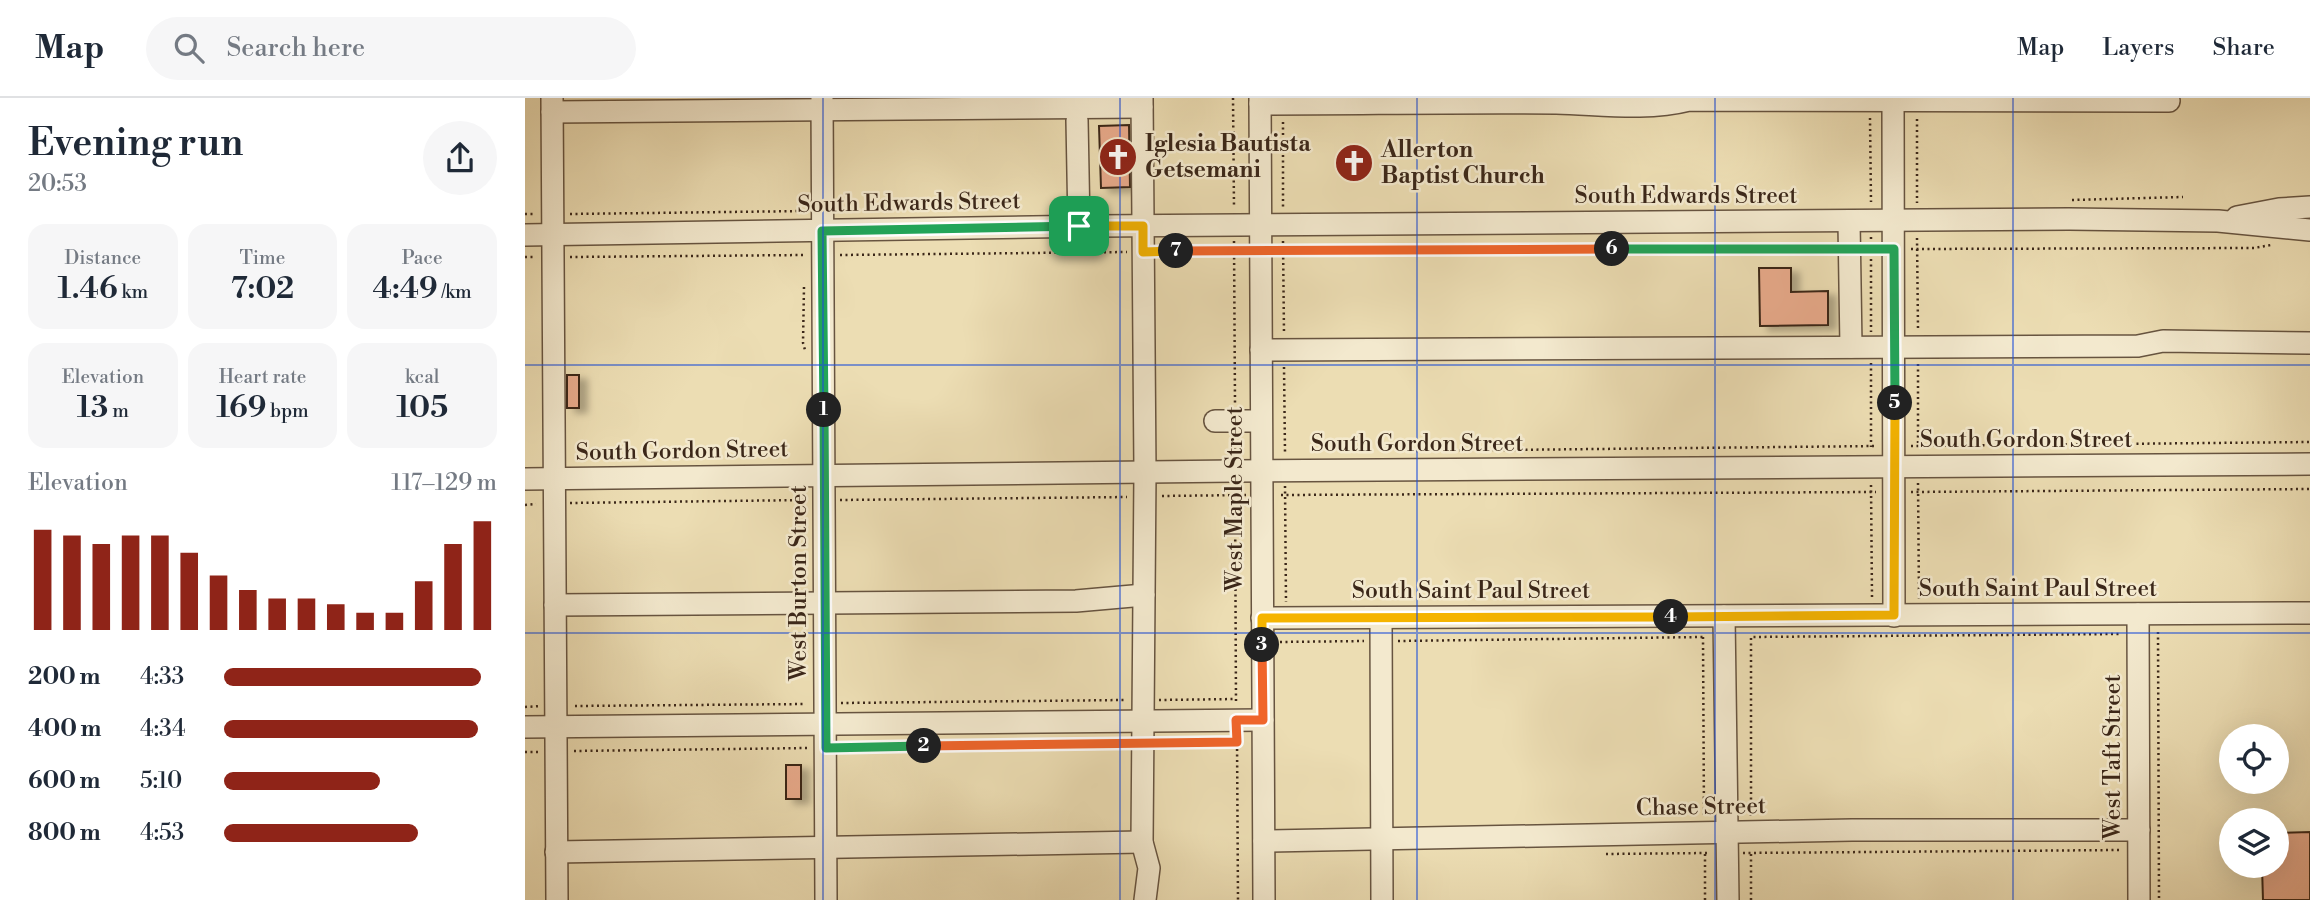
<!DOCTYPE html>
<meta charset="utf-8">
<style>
:root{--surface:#fff;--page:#f6f6f7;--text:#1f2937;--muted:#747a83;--line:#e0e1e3;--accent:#8f2418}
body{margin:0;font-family:"Libre Bodoni",serif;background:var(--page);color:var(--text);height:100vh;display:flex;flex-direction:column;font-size:26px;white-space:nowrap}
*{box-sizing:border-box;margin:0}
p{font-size:23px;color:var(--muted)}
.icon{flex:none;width:38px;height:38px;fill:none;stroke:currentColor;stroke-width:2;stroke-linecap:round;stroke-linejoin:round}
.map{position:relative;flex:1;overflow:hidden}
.panel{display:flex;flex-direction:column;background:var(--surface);width:525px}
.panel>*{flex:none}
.fabs{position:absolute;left:1694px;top:626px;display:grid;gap:14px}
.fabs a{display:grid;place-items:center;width:70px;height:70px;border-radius:50%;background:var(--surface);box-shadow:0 7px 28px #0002;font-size:35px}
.pin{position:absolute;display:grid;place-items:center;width:60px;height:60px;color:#fff;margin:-30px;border-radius:14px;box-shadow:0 4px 10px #0006}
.km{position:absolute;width:35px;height:35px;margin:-18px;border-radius:50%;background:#222;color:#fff;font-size:19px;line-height:35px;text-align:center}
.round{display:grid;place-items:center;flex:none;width:74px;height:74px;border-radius:37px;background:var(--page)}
.summary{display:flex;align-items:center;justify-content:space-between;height:119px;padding:0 28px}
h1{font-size:38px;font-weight:600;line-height:52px}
.metrics{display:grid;grid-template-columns:repeat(3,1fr);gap:10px;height:119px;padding:7px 28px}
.metrics div{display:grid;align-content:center;border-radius:18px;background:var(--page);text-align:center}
.metrics b{font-size:30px;font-weight:600}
.metrics small{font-size:19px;font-weight:400}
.metrics p{font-size:19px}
.chart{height:196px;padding:14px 28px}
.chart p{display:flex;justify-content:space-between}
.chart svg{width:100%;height:126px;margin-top:7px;stroke:var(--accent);stroke-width:6}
ul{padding:0 28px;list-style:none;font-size:23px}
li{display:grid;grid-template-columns:112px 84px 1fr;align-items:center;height:52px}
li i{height:18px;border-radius:9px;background:var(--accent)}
header{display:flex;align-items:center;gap:42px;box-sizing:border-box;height:98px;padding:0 35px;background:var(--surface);border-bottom:2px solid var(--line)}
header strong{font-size:33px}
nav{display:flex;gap:38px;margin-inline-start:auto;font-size:24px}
.search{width:490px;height:63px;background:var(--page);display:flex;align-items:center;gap:18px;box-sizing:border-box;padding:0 24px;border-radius:38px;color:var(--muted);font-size:26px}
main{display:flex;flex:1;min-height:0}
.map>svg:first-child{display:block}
.building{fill:#e8aa8b;stroke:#3b2719;stroke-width:2;filter:url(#shadow)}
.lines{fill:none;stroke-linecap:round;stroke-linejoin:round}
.minor-casing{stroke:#675440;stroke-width:24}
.path{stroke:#3b2719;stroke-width:2.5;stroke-dasharray:2 3.5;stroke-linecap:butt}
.minor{stroke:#f3e9ce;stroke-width:21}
.split-1-casing{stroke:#fff;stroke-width:14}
.split-2-casing{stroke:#fff;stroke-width:14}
.split-3-casing{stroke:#fff;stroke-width:14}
.split-4-casing{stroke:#fff;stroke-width:14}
.split-5-casing{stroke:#fff;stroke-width:14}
.split-6-casing{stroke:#fff;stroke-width:14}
.split-7-casing{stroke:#fff;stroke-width:14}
.split-8-casing{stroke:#fff;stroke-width:14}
.split-1{stroke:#22a559;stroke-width:9}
.split-2{stroke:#22a559;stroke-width:9}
.split-3{stroke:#f0652b;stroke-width:9}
.split-4{stroke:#f5b400;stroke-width:9}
.split-5{stroke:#f5b400;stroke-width:9}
.split-6{stroke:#22a559;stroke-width:9}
.split-7{stroke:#f0652b;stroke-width:9}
.split-8{stroke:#f5b400;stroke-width:9}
.grid{fill:none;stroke:#1d4ed8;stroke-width:2;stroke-opacity:0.55}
.labels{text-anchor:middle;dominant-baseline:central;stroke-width:5;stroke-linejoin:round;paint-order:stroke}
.poi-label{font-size:23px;font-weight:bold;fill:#3b2719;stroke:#f3e9ce;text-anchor:start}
.street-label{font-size:23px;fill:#3b2719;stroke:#f3e9ce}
</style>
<header>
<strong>Map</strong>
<div class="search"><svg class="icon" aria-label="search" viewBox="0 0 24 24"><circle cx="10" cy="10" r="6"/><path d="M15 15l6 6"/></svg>Search here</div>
<nav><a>Map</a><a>Layers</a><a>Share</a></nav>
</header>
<main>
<section class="panel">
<div class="summary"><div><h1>Evening run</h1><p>20:53</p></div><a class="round"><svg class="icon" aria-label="share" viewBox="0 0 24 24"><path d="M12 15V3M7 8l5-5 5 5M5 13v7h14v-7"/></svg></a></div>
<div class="metrics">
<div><p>Distance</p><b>1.46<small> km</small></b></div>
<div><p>Time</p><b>7:02</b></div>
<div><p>Pace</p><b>4:49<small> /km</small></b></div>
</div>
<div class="metrics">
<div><p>Elevation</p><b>13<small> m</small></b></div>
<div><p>Heart rate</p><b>169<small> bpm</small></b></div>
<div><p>kcal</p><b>105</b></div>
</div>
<div class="chart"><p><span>Elevation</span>117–129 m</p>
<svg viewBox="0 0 160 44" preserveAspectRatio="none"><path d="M5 44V9M15 44V11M25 44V14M35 44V11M45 44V11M55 44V17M65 44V25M75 44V30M85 44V33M95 44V33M105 44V35M115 44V38M125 44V38M135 44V27M145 44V14M155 44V6"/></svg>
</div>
<ul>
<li><b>200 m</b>4:33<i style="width:94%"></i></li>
<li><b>400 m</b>4:34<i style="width:93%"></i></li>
<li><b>600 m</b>5:10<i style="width:57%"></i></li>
<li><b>800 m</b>4:53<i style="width:71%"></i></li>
</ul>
</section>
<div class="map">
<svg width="1785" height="802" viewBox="0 0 1785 802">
<defs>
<filter id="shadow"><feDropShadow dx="8" dy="4.5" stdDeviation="3.5" flood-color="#0004"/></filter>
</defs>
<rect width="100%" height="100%" fill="#ecddb3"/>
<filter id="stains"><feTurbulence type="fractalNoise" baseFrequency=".00286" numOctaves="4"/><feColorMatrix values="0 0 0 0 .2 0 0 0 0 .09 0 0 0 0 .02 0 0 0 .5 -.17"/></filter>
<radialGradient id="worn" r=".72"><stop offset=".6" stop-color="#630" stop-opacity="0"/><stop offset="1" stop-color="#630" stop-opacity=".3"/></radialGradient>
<g class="building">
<polygon points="604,27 605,89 576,90 574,28"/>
<polygon points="1234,170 1266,170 1266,194 1303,193 1303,227 1235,228"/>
<rect x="42" y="277" width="12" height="33"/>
<rect x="261" y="667" width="15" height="34"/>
<polygon points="1785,734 1785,802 1738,802 1737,768 1752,768 1752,735"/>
</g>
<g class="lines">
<defs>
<g id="minor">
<polyline points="27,0 32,802"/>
<polyline points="297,0 301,802"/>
<polyline points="617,0 620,374 617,744 624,770 620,802"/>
<polyline points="735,0 739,802"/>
<polyline points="1368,0 1369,518"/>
<path d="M735 6C834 6 932 4 1031 5 1076 6 1120 13 1164 2L1644 3"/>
<polyline points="27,14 617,9"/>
<polyline points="552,22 554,128"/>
<polyline points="1712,119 1754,111 1785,109"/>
<polyline points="1324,124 1326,249"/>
<polyline points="0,137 572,128 1544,121 1693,123 1785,132"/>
<polyline points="736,252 1613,248 1638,243 1785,245"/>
<polyline points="690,323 736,323"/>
<polyline points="0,381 710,373 1785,366"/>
<polyline points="30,507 551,503 619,497"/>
<polyline points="1613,516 1614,802"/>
<polyline points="1199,518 1203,802"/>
<polyline points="737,520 1785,515"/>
<polyline points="856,520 857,802"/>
<polyline points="0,629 738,622"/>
<polyline points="739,743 1327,732 1614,732"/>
<polyline points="31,754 617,744"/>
</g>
</defs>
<use href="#minor" class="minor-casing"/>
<g class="path">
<polyline points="708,0 709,109"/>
<polyline points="1345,20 1346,104"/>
<polyline points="1392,21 1392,105"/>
<polyline points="758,24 758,109"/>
<polyline points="1547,102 1658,99"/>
<polyline points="0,116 11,116"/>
<polyline points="45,116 280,113"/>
<polyline points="1346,139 1346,234"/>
<polyline points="1392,140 1393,231"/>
<polyline points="709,143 710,305"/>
<polyline points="758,143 759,235"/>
<polyline points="1386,151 1729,150 1746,147"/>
<polyline points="752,152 1306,151"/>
<polyline points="637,153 718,153"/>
<polyline points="315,157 602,154"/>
<polyline points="0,159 11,159"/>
<polyline points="45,159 280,157"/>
<polyline points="279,189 278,245 280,252"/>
<polyline points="1346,265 1346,349"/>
<polyline points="1393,266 1393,347"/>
<polyline points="759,269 760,354"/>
<polyline points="710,339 710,357"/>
<polyline points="1386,348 1785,344"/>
<polyline points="885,353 1351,348"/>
<polyline points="1393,385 1394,501"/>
<polyline points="1346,387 1347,499"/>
<polyline points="760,388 761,504"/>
<polyline points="710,392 711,606"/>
<polyline points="1386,394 1785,391"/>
<polyline points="756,397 1351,394"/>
<polyline points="637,398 721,397"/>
<polyline points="315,402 602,399"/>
<polyline points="45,405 280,402"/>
<polyline points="0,407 11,406"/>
<polyline points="1633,534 1634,802"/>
<polyline points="1178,539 1179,718"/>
<polyline points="873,543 1178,539"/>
<polyline points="755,544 839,543"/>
<polyline points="634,602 711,601"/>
<polyline points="316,605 599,602"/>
<polyline points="50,608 281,606"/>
<polyline points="0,609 15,608"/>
<polyline points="712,640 713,802"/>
<polyline points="637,645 711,644"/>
<polyline points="318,650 602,646"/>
<polyline points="49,653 284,650"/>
<polyline points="0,654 14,654"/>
<polyline points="1226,718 1226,539 1595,536"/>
<polyline points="1218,755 1596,752"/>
<polyline points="1081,756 1183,755"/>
<polyline points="1180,756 1180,802"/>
<polyline points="1226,756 1226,802"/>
</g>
<use href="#minor" class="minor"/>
</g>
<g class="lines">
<defs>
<polyline id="split-1" points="299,312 297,133 554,128"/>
<polyline id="split-2" points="299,312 301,650 399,648"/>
<polyline id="split-3" points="399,648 712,644 711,622 738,622 737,547"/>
<polyline id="split-4" points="737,547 737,520 1146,519"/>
<polyline id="split-5" points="1146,519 1369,517 1370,305"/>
<polyline id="split-6" points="1087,151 1369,151 1370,305"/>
<polyline id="split-7" points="651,153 1087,151"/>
<polyline id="split-8" points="554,128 618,128 618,154 651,153"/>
</defs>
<use href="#split-1" class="split-1-casing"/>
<use href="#split-2" class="split-2-casing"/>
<use href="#split-3" class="split-3-casing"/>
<use href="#split-4" class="split-4-casing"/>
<use href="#split-5" class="split-5-casing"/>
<use href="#split-6" class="split-6-casing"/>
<use href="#split-7" class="split-7-casing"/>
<use href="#split-8" class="split-8-casing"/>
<use href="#split-1" class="split-1"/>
<use href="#split-2" class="split-2"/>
<use href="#split-3" class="split-3"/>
<use href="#split-4" class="split-4"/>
<use href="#split-5" class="split-5"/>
<use href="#split-6" class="split-6"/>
<use href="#split-7" class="split-7"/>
<use href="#split-8" class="split-8"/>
</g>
<path class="grid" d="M298 0V802M595 0V802M892 0V802M1190 0V802M1488 0V802M0 267H1785M0 535H1785"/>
<defs>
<symbol id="church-disc" viewBox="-11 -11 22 22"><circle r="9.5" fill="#8f2418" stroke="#f3e9ce"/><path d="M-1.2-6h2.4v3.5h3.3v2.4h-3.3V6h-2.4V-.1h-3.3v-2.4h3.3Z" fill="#fff"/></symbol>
</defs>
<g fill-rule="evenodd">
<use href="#church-disc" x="571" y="37" width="44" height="44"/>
<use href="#church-disc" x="807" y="43" width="44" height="44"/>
</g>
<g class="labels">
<g class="poi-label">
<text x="620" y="46">Iglesia Bautista<tspan x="620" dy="26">Getsemani</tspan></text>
<text x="856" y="52">Allerton<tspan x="856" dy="26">Baptist Church</tspan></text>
</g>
<g class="street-label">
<text x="1161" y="98">South Edwards Street</text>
<text transform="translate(384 105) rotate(-1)">South Edwards Street</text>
<text x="1501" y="342">South Gordon Street</text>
<text x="892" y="346">South Gordon Street</text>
<text transform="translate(157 353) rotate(-1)">South Gordon Street</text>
<text transform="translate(710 401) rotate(-90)">West Maple Street</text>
<text transform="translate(274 485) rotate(-90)">West Burton Street</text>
<text x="1513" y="491">South Saint Paul Street</text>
<text x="946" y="493">South Saint Paul Street</text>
<text transform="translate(1588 659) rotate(-90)">West Taft Street</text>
<text transform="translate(1176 709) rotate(-1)">Chase Street</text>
</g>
</g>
<rect width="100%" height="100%" filter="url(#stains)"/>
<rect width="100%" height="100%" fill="url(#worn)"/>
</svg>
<div class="fabs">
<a><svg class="icon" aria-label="locate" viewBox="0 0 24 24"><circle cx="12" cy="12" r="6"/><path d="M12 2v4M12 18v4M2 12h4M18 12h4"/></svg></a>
<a><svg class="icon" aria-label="layers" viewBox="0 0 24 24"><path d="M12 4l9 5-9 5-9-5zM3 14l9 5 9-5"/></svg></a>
</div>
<div class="pin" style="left:554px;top:128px;background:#1e9e55"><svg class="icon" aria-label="arrive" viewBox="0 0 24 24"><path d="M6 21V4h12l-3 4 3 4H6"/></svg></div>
<b class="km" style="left:299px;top:312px">1</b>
<b class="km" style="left:399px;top:648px">2</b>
<b class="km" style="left:737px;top:547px">3</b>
<b class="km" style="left:1146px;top:519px">4</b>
<b class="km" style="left:1370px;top:305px">5</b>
<b class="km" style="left:1087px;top:151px">6</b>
<b class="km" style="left:651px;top:153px">7</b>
</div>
</main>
